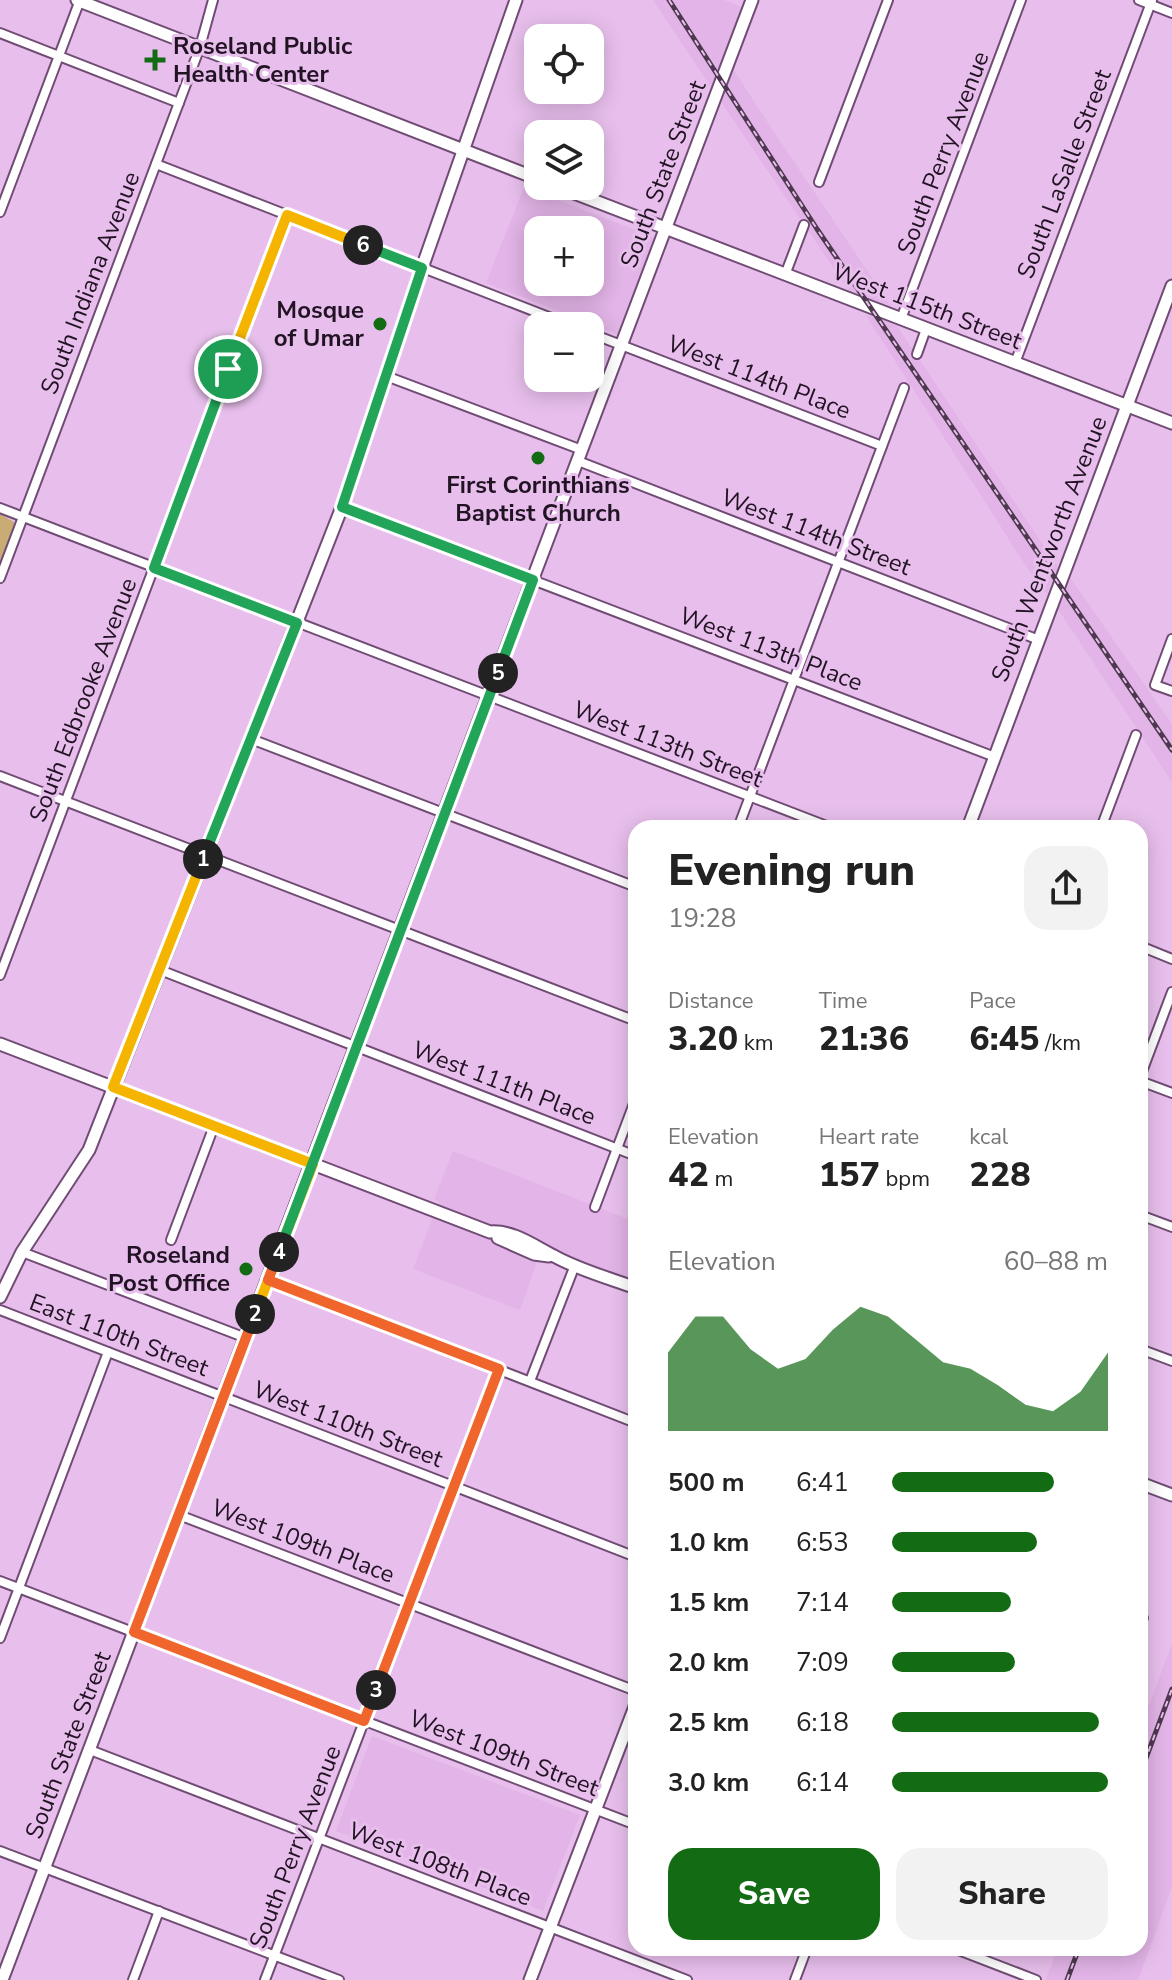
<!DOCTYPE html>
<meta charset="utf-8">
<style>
:root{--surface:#fff;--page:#f2f2f2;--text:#222;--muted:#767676;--accent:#136b14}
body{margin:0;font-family:"Nunito Sans",sans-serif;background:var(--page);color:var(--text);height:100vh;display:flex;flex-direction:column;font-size:30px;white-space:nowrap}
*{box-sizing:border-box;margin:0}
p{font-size:26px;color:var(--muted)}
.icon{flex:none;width:44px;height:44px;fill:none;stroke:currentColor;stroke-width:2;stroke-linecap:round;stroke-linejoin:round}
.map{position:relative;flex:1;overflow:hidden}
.sheet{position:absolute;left:628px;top:820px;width:520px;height:1136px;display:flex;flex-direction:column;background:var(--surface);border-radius:24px;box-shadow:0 4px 20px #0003}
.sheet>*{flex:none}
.tools{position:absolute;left:524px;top:24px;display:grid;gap:16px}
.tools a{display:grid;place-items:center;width:80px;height:80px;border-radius:16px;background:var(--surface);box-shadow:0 4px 20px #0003;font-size:40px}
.pin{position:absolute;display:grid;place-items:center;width:68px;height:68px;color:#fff;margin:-34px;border:4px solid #fff;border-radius:50%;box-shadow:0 2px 8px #0007}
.km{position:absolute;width:40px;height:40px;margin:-20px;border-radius:50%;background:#222;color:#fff;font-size:22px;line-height:40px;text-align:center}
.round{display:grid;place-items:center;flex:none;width:84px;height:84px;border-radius:24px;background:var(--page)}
.overview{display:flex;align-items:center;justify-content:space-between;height:136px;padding:0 40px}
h1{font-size:44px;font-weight:800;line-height:60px}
.figures{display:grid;grid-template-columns:repeat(3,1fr);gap:12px;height:136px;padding:8px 40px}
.figures div{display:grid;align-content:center}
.figures b{font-size:34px;font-weight:800}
.figures small{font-size:22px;font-weight:400}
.figures p{font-size:22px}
.chart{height:224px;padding:16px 40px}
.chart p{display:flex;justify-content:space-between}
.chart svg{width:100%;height:144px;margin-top:8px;fill:var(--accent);opacity:.7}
.action{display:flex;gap:16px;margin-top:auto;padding:16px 40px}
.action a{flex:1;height:92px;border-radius:24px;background:var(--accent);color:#fff;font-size:32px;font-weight:800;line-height:92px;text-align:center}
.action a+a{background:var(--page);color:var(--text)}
ul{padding:0 40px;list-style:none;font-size:26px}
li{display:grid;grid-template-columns:128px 96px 1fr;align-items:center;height:60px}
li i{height:20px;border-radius:10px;background:var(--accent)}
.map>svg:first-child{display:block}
.built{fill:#e2b4e7;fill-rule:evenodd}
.green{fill:#c9ac74}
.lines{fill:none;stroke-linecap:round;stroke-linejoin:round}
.street-casing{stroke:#704c74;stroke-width:12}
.secondary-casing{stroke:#704c74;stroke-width:15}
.street{stroke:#fff;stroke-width:8}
.secondary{stroke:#fff;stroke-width:11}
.rail-casing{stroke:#4d384f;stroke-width:5}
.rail{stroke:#e8bfec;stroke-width:2;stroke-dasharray:6;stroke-linecap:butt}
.split-1-casing{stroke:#fff;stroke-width:16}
.split-2-casing{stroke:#fff;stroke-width:16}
.split-3-casing{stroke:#fff;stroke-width:16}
.split-4-casing{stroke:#fff;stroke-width:16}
.split-5-casing{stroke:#fff;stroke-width:16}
.split-6-casing{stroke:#fff;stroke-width:16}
.split-7-casing{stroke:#fff;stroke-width:16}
.split-1{stroke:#22a559;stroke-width:10}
.split-2{stroke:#f5b400;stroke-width:10}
.split-3{stroke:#f0652b;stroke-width:10}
.split-4{stroke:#f0652b;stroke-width:10}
.split-5{stroke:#22a559;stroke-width:10}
.split-6{stroke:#22a559;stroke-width:10}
.split-7{stroke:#f5b400;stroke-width:10}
.poi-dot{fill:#136b14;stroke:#e8bfec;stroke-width:3}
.labels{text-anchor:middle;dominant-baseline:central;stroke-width:6;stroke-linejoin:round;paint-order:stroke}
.poi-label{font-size:24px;font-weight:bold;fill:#221324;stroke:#e8bfec;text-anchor:end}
.street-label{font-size:24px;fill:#221324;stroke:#e8bfec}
</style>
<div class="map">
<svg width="1172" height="1980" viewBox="0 0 1172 1980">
<rect width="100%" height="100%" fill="#e8bfec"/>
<g class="built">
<polygon points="653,0 724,0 742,7 711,87"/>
<polygon points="733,69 772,129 891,306 849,291 721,102"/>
<path d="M524 187 654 237 617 334 486 283ZM538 230H590V282H538Z"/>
<polygon points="865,314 897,326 1058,567 1047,594 1033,577"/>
<polygon points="1071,579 1172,724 1172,782 1058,609"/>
<polygon points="453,1151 636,1222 636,1283 543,1246 520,1310 413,1269 439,1201 434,1199"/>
<polygon points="1172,1644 1172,1887 1138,1980 1048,1980 1046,1979 1058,1948 1140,1948 1140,1729"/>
<polygon points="372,1736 580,1815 543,1911 336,1831"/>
</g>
<polygon class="green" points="0,514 14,522 15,529 0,568"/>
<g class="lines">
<defs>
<g id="street">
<polyline points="1139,0 1172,13"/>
<polyline points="0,33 179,103"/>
<polyline points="156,164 572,326"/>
<polyline points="819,182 888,0"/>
<polyline points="0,212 80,0"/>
<polyline points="785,275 804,225"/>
<polyline points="901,319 1021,0"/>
<polyline points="590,333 882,446"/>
<polyline points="917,354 926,329"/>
<polyline points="1015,363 1152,0"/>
<polyline points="386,376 582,450"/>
<polyline points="578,461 1039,640"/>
<polyline points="342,507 995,757"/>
<polyline points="0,508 832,828"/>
<polyline points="0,578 200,47 213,0"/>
<polyline points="1172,639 1155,685 1172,691"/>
<polyline points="251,739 636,887"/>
<polyline points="0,776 636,1021"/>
<polyline points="738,828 904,388"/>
<polyline points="1101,828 1136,735"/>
<polyline points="1140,946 1172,959"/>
<polyline points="160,970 636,1156"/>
<polyline points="0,975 287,215"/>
<polyline points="1140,1077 1172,992"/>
<polyline points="1140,1081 1172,1093"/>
<polyline points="595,1207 636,1098"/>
<polyline points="1140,1215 1172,1227"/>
<polyline points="171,1240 214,1126"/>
<polyline points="22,1252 246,1338"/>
<polyline points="268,1280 636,1423"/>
<polyline points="0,1310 636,1557"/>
<polyline points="1140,1349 1172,1361"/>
<polyline points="530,1381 575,1265"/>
<polyline points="179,1515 636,1691"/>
<polyline points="0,1581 636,1825"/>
<polyline points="1140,1616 1143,1618"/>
<polyline points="0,1638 108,1352"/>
<polyline points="90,1750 687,1980"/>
<polyline points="0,1851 339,1980"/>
<polyline points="953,1948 1036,1980"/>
<polyline points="133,1980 159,1911"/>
<polyline points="265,1980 499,1369"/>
<polyline points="795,1980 807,1948"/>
</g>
<g id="secondary">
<polyline points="77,0 538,179"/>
<polyline points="556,186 1172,423"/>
<polyline points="968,828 1172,286"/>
<path d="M0 1044 490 1232C513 1230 534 1246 554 1256 579 1270 609 1278 636 1288"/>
<polyline points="498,1238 534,1254 549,1256"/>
<polyline points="0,1297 22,1252 89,1150 342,507 422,268 516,0"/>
<polyline points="1140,1483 1172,1495"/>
<polyline points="2,1980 752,0"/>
<polyline points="530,1980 636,1704"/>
</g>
</defs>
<use href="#street" class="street-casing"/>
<use href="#secondary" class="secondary-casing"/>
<use href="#street" class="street"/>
<use href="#secondary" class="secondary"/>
<defs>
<g id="rail">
<polyline points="669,0 817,229 1172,750"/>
<polyline points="1140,1774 1172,1689"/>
<polyline points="1067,1980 1079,1948"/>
</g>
</defs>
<use href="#rail" class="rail-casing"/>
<use href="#rail" class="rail"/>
</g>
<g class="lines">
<defs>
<polyline id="split-1" points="203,859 297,623 154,568 228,369"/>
<polyline id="split-2" points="203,859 113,1087 313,1164 255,1314"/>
<polyline id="split-3" points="255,1314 134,1632 364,1721 376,1690"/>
<polyline id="split-4" points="279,1252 268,1280 499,1369 376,1690"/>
<polyline id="split-5" points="279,1252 498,673"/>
<polyline id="split-6" points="363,245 422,268 342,507 533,580 498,673"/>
<polyline id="split-7" points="228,369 287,215 363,245"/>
</defs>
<use href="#split-1" class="split-1-casing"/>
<use href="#split-2" class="split-2-casing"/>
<use href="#split-3" class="split-3-casing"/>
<use href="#split-4" class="split-4-casing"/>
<use href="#split-5" class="split-5-casing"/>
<use href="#split-6" class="split-6-casing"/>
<use href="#split-7" class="split-7-casing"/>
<use href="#split-1" class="split-1"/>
<use href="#split-2" class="split-2"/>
<use href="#split-3" class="split-3"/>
<use href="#split-4" class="split-4"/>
<use href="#split-5" class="split-5"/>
<use href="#split-6" class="split-6"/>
<use href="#split-7" class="split-7"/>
</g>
<g class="poi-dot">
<path d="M151 48h8v8h8v8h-8v8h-8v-8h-8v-8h8z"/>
<circle cx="380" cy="324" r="8"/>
<circle cx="538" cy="458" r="8"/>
<circle cx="246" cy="1269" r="8"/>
</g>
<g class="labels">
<g class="poi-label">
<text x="173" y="46" text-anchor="start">Roseland Public<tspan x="173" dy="28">Health Center</tspan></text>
<text x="364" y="310">Mosque<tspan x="364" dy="28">of Umar</tspan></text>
<text x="538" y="485" text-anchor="middle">First Corinthians<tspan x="538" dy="28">Baptist Church</tspan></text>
<text x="230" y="1255">Roseland<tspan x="230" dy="28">Post Office</tspan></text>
</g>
<g class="street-label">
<text transform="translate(943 153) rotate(-69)">South Perry Avenue</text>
<text transform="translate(663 174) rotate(-69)">South State Street</text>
<text transform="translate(1064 174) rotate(-69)">South LaSalle Street</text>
<text transform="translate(90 283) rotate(-69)">South Indiana Avenue</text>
<text transform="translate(927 306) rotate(21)">West 115th Street</text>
<text transform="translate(759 377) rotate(21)">West 114th Place</text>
<text transform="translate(816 532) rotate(21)">West 114th Street</text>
<text transform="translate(1049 549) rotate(-69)">South Wentworth Avenue</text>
<text transform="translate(771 649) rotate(21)">West 113th Place</text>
<text transform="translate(83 700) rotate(-69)">South Edbrooke Avenue</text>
<text transform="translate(668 744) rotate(21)">West 113th Street</text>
<text transform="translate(504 1083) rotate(21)">West 111th Place</text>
<text transform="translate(119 1335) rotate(21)">East 110th Street</text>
<text transform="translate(348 1424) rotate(21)">West 110th Street</text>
<text transform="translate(303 1541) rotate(21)">West 109th Place</text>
<text transform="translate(68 1745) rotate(-69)">South State Street</text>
<text transform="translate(504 1753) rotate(21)">West 109th Street</text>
<text transform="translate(295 1847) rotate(-69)">South Perry Avenue</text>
<text transform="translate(440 1864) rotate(21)">West 108th Place</text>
</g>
</g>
</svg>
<div class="tools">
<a><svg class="icon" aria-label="locate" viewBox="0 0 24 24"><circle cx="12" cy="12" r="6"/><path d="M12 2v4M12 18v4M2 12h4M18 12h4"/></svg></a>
<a><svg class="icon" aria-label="layers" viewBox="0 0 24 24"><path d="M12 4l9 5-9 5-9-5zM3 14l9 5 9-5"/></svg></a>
<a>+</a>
<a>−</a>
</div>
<div class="pin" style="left:228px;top:369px;background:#1e9e55"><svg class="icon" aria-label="arrive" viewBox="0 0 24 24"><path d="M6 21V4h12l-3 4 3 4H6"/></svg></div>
<b class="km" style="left:203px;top:859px">1</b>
<b class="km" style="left:255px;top:1314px">2</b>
<b class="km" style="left:376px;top:1690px">3</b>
<b class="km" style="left:279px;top:1252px">4</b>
<b class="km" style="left:498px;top:673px">5</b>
<b class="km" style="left:363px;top:245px">6</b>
<section class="sheet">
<div class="overview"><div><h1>Evening run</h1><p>19:28</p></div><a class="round"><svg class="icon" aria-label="share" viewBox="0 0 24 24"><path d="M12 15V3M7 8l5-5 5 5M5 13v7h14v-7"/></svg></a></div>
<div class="figures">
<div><p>Distance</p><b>3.20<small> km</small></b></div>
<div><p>Time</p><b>21:36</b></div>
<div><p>Pace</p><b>6:45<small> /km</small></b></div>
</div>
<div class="figures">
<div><p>Elevation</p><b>42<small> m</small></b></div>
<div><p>Heart rate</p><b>157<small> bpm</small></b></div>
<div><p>kcal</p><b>228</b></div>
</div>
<div class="chart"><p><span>Elevation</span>60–88 m</p>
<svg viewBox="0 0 160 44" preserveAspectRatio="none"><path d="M0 44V20L10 9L20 9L30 19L40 25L50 22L60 13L70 6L80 9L90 16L100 23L110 25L120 30L130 36L140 38L150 32L160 20V44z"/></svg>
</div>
<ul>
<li><b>500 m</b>6:41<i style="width:75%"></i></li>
<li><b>1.0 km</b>6:53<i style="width:67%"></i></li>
<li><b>1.5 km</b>7:14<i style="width:55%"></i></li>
<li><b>2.0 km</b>7:09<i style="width:57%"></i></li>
<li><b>2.5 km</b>6:18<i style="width:96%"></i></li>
<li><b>3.0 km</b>6:14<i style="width:100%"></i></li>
</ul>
<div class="action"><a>Save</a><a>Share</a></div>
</section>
</div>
